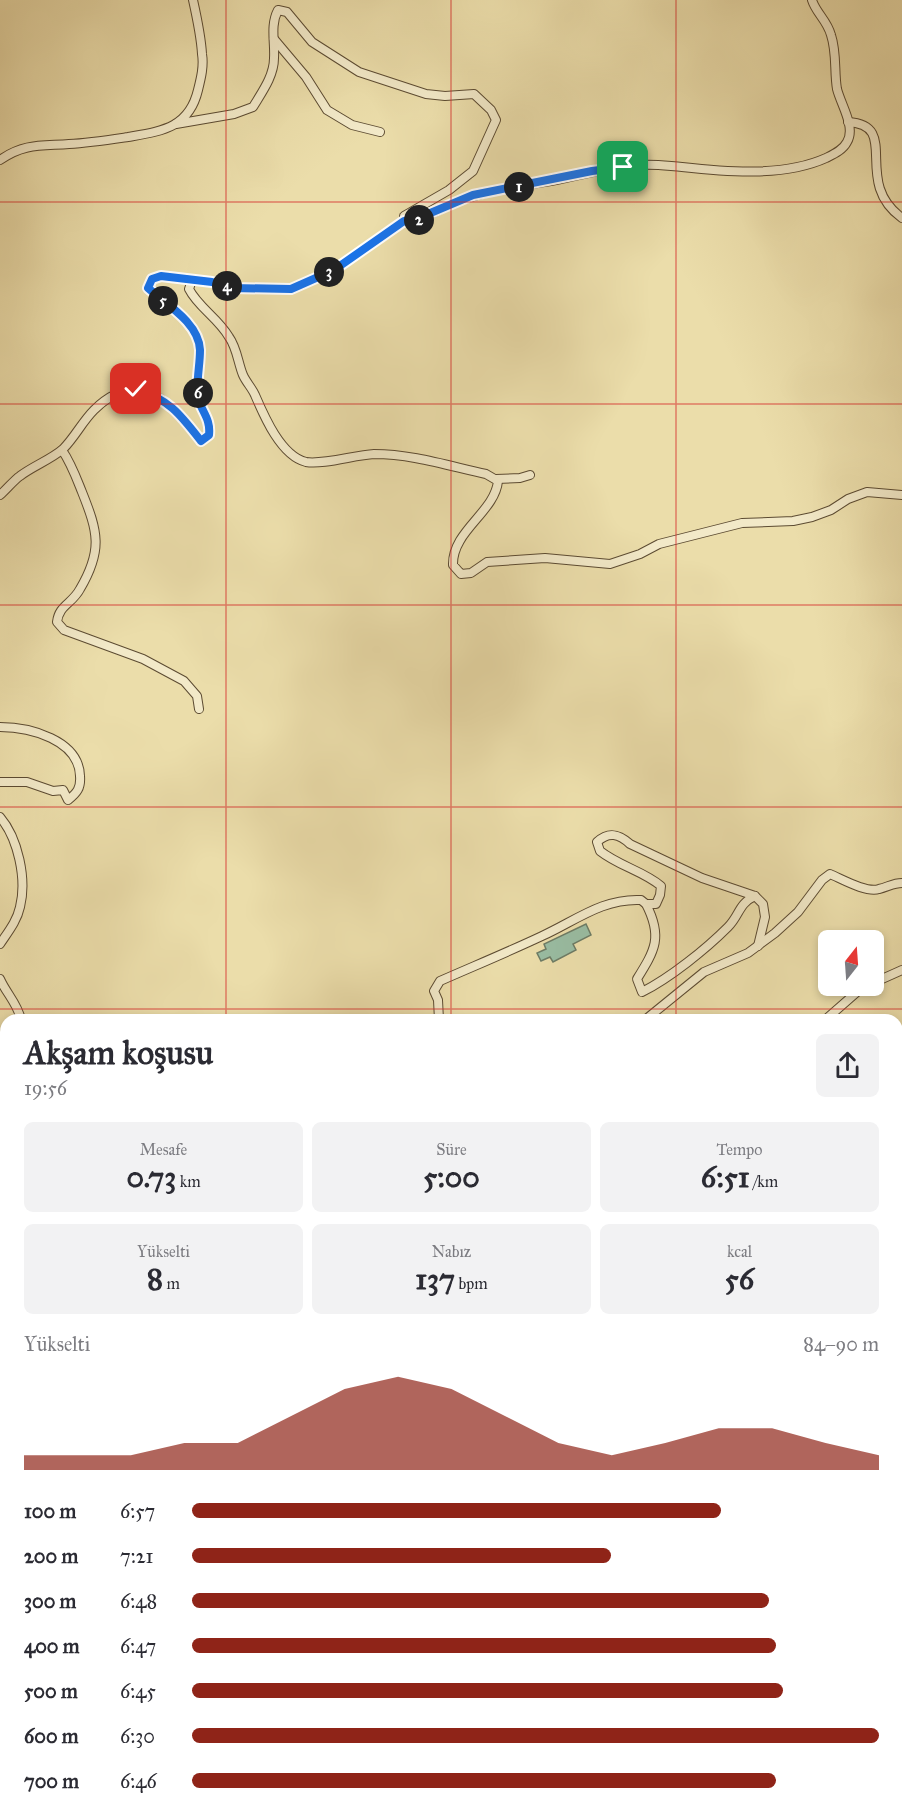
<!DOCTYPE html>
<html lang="tr">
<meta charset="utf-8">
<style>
:root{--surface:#fff;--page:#f2f2f3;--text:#2b2b33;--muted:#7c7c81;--accent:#8f2418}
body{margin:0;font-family:"IM FELL Great Primer",serif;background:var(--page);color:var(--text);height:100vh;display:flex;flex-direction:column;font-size:22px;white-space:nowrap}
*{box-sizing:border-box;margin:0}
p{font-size:20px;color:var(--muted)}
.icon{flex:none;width:33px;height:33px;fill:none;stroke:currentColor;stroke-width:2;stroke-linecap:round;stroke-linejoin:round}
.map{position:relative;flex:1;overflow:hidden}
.side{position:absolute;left:0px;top:1014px;width:903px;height:802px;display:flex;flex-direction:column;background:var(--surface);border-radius:18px 18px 0 0;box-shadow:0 3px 9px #0003}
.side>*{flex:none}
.needle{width:39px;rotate:17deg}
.buttons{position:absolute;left:818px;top:930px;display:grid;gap:12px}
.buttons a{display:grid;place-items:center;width:66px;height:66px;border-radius:9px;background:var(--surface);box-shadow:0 3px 9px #0003;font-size:30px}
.pin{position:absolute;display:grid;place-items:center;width:51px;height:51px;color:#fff;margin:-26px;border-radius:12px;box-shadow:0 3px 9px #0006}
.km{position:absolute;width:30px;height:30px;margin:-15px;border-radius:50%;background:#222;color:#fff;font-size:16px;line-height:30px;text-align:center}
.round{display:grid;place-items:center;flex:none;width:63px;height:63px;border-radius:9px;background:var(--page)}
.summary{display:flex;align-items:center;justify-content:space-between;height:102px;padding:0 24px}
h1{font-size:33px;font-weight:700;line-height:45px}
.figures{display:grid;grid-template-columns:repeat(3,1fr);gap:9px;height:102px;padding:6px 24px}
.figures div{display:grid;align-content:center;border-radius:9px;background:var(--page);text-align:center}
.figures b{font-size:30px;font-weight:700}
.figures small{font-size:16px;font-weight:400}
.figures p{font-size:16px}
.chart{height:168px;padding:12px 24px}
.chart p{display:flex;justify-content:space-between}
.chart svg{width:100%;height:108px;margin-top:6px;fill:var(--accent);opacity:.7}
ul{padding:0 24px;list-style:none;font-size:20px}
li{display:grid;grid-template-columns:96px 72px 1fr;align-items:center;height:45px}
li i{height:15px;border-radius:8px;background:var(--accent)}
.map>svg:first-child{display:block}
.water{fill:#99bda3;stroke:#6d7c66;stroke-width:1.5}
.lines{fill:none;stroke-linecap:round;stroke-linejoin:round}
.minor-casing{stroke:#5c4b32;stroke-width:10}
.minor{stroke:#f2e9c8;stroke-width:8}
.route-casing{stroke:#fff;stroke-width:12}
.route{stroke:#1a73e8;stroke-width:8}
.grid{fill:none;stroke:#d62828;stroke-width:1.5;stroke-opacity:0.55}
</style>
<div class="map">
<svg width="902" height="1816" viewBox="0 0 902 1816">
<rect width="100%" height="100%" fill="#ebddaa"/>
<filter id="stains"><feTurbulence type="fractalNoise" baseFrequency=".00333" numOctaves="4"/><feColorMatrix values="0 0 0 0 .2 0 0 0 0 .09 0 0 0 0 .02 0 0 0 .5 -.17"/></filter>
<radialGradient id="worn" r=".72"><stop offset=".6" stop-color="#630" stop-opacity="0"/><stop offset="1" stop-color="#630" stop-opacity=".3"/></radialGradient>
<polygon class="water" points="586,924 591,935 573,944 576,950 553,962 550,957 541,961 537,953 546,949 544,944"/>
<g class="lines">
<defs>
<g id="minor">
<polyline points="274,39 306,77 327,110 352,125 380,132"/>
<path d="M848 122C902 125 851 181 902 218"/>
<path d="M176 124 234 114 253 107C262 92 274 76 274 58 275 42 270 25 278 10L287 12 312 42 359 72 426 94 445 96 474 94 491 110 496 120 473 171 449 190 404 216V221C415 224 441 208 454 203 486 190 522 186 556 180 584 174 612 167 641 165 655 164 668 166 682 167 727 172 784 177 826 158 834 154 843 150 847 142 856 127 841 105 837 89 834 72 837 53 831 35 827 20 816 13 812 0"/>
<path d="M0 160C24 143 42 146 69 144 89 143 108 140 128 137 162 131 189 128 198 90 201 78 204 66 202 54 201 36 197 18 193 0"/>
<path d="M192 280 189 289C198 307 218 318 229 337 237 348 238 363 243 375 246 382 252 388 255 395 264 416 281 456 306 462 323 465 355 455 374 454 412 454 449 466 486 474L498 481C495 512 452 531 453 565L461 574 471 573 487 562 545 558 610 564 640 554 659 544 742 523 793 521 812 517 831 510 848 499 867 492 902 495"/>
<path d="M62 450C71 463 76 477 82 492 98 532 103 550 80 589 72 604 59 605 57 622L64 630 143 659 184 681 197 696 199 709"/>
<polyline points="496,479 520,478 530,475"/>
<path d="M0 495C7 489 13 481 20 476 33 466 50 460 63 449 75 437 82 422 94 410 140 365 171 404 201 441L209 435C211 417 200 411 198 396 196 381 200 366 200 350 199 323 166 304 148 288L152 279 161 276 212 282 232 288 291 289 334 270 404 221"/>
<path d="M0 727C30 727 79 740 80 776 81 788 77 793 68 800L63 790 53 791 27 782H0"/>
<path d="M0 817C18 838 27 879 20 907 17 921 8 932 0 944"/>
<path d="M646 904C663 937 655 950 637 979L642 992C670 978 706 949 728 927 740 915 738 904 755 896"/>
<path d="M0 979C6 993 18 1004 21 1020"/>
<polyline points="873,983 902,970"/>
<path d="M439 1020 438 1000 434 991 440 981C474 966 508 952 542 936 575 921 603 898 641 900L646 904H656L660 895 661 886C643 871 619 866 600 851L597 842C609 831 619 834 630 844L702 878 755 896 763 904 765 917 758 946"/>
<path d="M645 1020 704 972 748 953 775 933 798 912 822 880 830 874C842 879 866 893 879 889 888 887 893 883 902 883"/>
<polyline points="825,1020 857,992 868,986"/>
<polyline points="6,1062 6,1069"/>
<polyline points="0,1166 6,1166"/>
<polyline points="0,1254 6,1251"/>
<polyline points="0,1398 6,1396"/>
<polyline points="897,1524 902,1521"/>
<polyline points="897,1573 902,1571"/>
<polyline points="0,1588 6,1572"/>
<polyline points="0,1617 6,1620"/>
<polyline points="0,1702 6,1703"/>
<polyline points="0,1735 6,1740"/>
<polyline points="0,1790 6,1789"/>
<polyline points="36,1810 43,1816"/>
<polyline points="86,1810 92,1816"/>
<polyline points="218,1810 218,1816"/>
<polyline points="486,1810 490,1816"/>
<polyline points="624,1810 631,1816"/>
<polyline points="187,1816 188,1810"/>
</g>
</defs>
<use href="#minor" class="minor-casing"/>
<use href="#minor" class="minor"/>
</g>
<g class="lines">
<defs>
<path id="route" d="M136 389C170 400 180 414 201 441L209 435C211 417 200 411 198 396 196 381 200 366 200 350 199 323 166 304 148 288L152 279 161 276 212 282 232 288 291 289 334 270 404 221 410 222 420 219 428 214 473 195 592 171 623 167"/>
</defs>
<use href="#route" class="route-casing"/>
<use href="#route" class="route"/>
</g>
<path class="grid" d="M226 0V1020M451 0V1020M676 0V1020M0 202H902M0 404H902M0 605H902M0 807H902M0 1009H902M0 1211H6M897 1211H902M0 1412H6M897 1412H902M0 1614H6M897 1614H902M226 1810V1816M451 1810V1816M676 1810V1816"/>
<rect width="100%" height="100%" filter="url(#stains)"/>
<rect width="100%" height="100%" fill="url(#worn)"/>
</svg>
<div class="buttons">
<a><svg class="needle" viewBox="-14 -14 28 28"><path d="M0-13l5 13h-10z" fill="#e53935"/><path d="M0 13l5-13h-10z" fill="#7c7c81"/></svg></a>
</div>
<div class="pin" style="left:623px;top:167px;background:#1e9e55"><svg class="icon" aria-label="arrive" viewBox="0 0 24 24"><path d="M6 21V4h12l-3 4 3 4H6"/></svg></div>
<div class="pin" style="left:136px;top:389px;background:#d93025"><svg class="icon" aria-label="check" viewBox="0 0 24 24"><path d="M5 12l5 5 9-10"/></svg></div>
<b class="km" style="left:519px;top:187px">1</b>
<b class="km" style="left:419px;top:220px">2</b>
<b class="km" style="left:329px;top:272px">3</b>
<b class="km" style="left:227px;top:286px">4</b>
<b class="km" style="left:163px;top:301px">5</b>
<b class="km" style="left:198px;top:393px">6</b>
<section class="side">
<div class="summary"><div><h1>Akşam koşusu</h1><p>19:56</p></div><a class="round"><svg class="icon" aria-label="share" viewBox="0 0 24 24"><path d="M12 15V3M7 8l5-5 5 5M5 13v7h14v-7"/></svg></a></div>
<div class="figures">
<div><p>Mesafe</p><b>0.73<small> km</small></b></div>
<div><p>Süre</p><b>5:00</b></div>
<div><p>Tempo</p><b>6:51<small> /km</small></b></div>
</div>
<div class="figures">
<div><p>Yükselti</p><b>8<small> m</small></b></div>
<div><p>Nabız</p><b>137<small> bpm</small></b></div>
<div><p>kcal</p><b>56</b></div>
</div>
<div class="chart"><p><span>Yükselti</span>84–90 m</p>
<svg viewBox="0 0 160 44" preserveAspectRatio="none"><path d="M0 44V38L10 38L20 38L30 33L40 33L50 22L60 11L70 6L80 11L90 22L100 33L110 38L120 33L130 27L140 27L150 33L160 38V44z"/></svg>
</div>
<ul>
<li><b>100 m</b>6:57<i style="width:77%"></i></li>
<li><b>200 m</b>7:21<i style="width:61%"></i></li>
<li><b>300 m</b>6:48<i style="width:84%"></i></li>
<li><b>400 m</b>6:47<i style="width:85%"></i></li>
<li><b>500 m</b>6:45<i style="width:86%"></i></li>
<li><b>600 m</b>6:30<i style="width:100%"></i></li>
<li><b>700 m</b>6:46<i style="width:85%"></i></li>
</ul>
</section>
</div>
